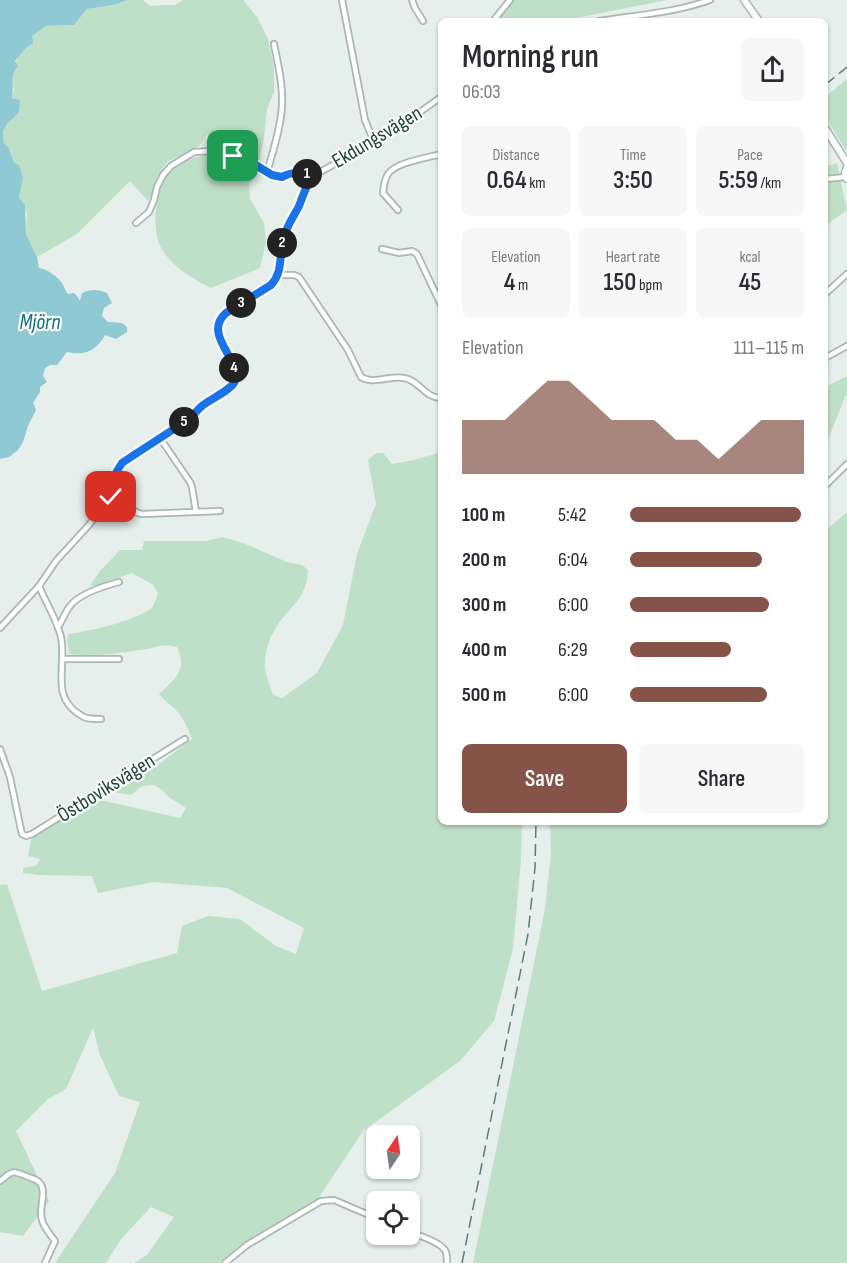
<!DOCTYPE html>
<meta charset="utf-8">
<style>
:root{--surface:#fff;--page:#f7f7f7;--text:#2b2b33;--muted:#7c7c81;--accent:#855347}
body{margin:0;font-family:"Sofia Sans Condensed",sans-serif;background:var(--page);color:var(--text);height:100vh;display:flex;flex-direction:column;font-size:22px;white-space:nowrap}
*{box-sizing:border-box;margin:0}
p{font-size:20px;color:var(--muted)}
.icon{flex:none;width:33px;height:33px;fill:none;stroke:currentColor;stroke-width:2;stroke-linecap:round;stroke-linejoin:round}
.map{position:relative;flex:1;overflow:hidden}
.sheet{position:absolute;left:438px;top:18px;width:390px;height:807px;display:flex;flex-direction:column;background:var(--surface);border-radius:9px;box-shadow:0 2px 4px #0004}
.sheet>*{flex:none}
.needle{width:39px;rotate:13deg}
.buttons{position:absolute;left:366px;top:1125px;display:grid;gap:12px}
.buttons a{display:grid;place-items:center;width:54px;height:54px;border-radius:9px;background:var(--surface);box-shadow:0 2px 4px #0004;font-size:30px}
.pin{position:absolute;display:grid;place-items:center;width:51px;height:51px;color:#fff;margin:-26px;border-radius:12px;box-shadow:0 3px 9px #0006}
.km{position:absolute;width:30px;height:30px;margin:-15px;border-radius:50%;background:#222;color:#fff;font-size:16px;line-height:30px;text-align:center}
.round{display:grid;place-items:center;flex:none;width:63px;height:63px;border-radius:9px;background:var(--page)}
.head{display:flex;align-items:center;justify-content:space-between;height:102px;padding:0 24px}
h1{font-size:33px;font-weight:600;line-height:45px}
.figures{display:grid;grid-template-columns:repeat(3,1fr);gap:9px;height:102px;padding:6px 24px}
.figures div{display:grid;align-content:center;border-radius:9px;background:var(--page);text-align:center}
.figures b{font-size:26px;font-weight:600}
.figures small{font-size:16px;font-weight:400}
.figures p{font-size:16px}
.chart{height:168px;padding:12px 24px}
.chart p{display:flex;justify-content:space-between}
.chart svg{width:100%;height:108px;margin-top:6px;fill:var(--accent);opacity:.7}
.primary-button{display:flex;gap:12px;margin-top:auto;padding:12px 24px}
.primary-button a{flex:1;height:69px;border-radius:9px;background:var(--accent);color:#fff;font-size:24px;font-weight:600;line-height:69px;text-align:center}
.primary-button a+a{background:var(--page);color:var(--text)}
ul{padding:0 24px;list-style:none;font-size:20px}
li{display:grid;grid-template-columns:96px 72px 1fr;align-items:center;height:45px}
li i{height:15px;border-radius:8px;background:var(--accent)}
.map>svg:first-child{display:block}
.green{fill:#bfe0c8}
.water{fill:#8ec9d4}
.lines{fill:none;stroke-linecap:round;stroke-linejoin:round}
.minor-casing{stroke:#a8b8b2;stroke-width:8}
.tertiary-casing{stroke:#a8b8b2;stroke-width:9}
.minor{stroke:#fff;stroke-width:4.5}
.tertiary{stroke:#fff;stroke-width:6}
.rail{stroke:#5f7d75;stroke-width:1.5;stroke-dasharray:12 6;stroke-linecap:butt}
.route-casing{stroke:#fff;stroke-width:12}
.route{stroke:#1a73e8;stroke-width:8}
.labels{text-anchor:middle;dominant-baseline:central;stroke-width:4.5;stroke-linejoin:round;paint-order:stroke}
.street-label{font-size:21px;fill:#24423a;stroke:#f7fbf9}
.water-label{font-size:22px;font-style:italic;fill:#1c6f80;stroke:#f7fbf9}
</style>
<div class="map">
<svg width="847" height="1263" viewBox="0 0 847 1263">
<rect width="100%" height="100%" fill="#e6efeb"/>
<g class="green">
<path d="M128 0H143L150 6 165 5H175L183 0H243L257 17 268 39 274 66V92L267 109 264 138 259 161 241 151 209 144 208 133 199 146 167 162 157 177 152 193 148 201 130 181 77 234 37 257 26 234 27 213 19 198 23 178 14 163 9 148 4 143 3 131 7 124 16 99 12 98 14 89 13 86C14 67 14 56 31 45L32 36 45 26 74 25 87 9 113 5Z"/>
<polygon points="513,0 667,0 561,21 496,21"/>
<polygon points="847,79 847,150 845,149 825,116 825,97"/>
<path d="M209 154 229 157 241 163 255 172 249 184 250 199 264 223 266 243 260 268 211 288C192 278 175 269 163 251 150 233 155 187 171 171 181 161 195 157 209 154Z"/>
<polygon points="837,163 847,210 825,226 825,167"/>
<polygon points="847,376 847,395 845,397 825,447 825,387"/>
<path d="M441 452V822H522L521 859 513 949 494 1021 460 1061 363 1131 316 1202 239 1246 219 1263H134L147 1255 174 1217 151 1207 121 1239 106 1263H55L115 1173 140 1102 119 1096 100 1055 93 1028 66 1089 48 1099 16 1131 49 1201 23 1236 0 1232V885L7 884 42 991 177 953 182 926 208 916 240 919 276 946 296 954 304 928 227 888 153 882 98 893 92 876 38 875 23 873V868L36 866 40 859 28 856 31 840 36 835 96 799 180 818 186 808 170 798 162 790 154 785 142 786 131 795 113 792 156 766 192 739C189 729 182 716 174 708 169 704 164 700 159 694 175 679 188 671 177 647 161 643 156 648 140 650 122 653 86 657 69 654L67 640 69 634C86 632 144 619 153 606 155 602 157 597 158 593L152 584 132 573 96 586 90 585 100 571 120 550H142L144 541H206L223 537 243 543 287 562 302 565 308 570C307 601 287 607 274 631 269 639 265 653 265 663 264 673 270 685 273 695L282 698 317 673 343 625 357 554 376 504 368 460 376 453H383L392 464 414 460Z"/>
<polygon points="847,512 847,1263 473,1263 545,909 551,852 550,822 825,822 825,531"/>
</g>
<path class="water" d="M0 0H128L113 5 87 9 74 25 46 26 32 36 33 43 25 49 15 61 18 66C10 74 14 87 12 98L20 100 19 112 7 124 3 131 4 143 9 148 14 163 19 165 23 178 19 198 25 205 26 234 37 257 39 268C47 269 59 277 63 285 65 288 65 291 68 294L74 293 77 296 80 301 82 293C91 289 98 289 107 293L112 303 104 308 102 316 108 322 122 323 127 327V332L116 339 105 335C96 351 85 356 67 352L57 365H50L45 368 43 376 47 382 40 387V392L33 403 36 410 28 426 23 442 18 450 9 457 0 459Z"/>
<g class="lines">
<defs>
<g id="minor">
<polyline points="342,0 365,120 374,142"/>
<polyline points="412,0 415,8 423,21"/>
<polyline points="493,21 510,0"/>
<path d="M599 21C636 15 674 13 710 0"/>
<path d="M267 173C273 150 281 128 282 105 283 85 278 64 274 44"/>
<polyline points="825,179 846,177"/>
<path d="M398 210 383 193C384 186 384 180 388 174 396 162 427 158 441 154"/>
<path d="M136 223 149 212 154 200 157 187 163 175 171 166 194 152 210 151 233 156 249 161 272 175 282 177C291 172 304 172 313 176"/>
<polyline points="382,249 399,253 412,251 417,254 441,305"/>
<path d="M279 275H294L299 277 348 350 361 377C374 385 390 375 404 378 419 380 425 398 441 398"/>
<polyline points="825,294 847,274"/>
<polyline points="825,358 847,346"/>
<polyline points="160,438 190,482 192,487 196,512"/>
<polyline points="825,486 847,464"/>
<polyline points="111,497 138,513 142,514 220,511"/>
<path d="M39 586C46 603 57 620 61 637 67 665 50 696 79 714 81 715 84 718 87 718 91 719 96 719 101 719"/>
<path d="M58 627C63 620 65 612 70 606 80 593 104 586 119 582"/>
<path d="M0 628 39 586 56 561 88 526 109 500 119 466 190 418 202 405 229 387 235 382C241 358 202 333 227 313L271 285 277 279 279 275 283 238 299 205 307 184 313 176 395 130 441 97"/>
<polyline points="63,659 119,659"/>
<polyline points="0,749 10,777 21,830 22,834 26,836 32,834 185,739"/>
<path d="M0 1181C13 1171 11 1170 26 1176 30 1178 36 1179 39 1182 48 1191 38 1209 42 1220 44 1228 50 1234 55 1241L45 1263"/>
<path d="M410 1232C419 1236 442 1242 446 1252 447 1256 447 1260 447 1263"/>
<polyline points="225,1263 247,1245 321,1201 334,1200 376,1218"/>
</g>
<g id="tertiary">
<polyline points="744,0 759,21"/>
<polyline points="825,128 847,163"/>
<polyline points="847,167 845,173 847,179"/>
</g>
</defs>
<use href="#minor" class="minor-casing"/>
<use href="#tertiary" class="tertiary-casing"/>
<use href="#minor" class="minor"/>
<use href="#tertiary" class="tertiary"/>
<g class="rail">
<polyline points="825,85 847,67"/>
<polyline points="462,1263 528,934 535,868 536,822"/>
</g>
</g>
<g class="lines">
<defs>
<path id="route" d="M111 497 117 471 122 463C144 448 167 434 189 419 195 414 199 407 206 403 213 398 232 389 235 381 244 362 201 335 226 313L271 285C283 272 279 257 283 241 285 228 293 218 299 206 303 196 306 185 313 176 304 171 291 172 282 177L272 175 249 161 233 156"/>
</defs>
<use href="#route" class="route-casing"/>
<use href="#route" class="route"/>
</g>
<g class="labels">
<g class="street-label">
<text transform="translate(377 137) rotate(-31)">Ekdungsvägen</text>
<text transform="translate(106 788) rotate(-32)">Östboviksvägen</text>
</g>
<g class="water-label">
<text x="40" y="322">Mjörn</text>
</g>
</g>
</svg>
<div class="buttons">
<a><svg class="needle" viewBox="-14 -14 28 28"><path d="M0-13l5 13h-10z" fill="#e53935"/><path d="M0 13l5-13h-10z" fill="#7c7c81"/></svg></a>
<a><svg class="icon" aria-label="locate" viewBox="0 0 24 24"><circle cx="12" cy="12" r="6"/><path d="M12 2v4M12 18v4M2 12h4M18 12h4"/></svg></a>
</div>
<div class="pin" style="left:233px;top:156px;background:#1e9e55"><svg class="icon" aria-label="arrive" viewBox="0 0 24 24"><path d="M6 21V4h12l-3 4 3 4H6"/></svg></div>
<div class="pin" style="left:111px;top:497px;background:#d93025"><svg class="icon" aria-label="check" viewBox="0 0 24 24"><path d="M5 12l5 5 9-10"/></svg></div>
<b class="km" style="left:307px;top:174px">1</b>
<b class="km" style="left:282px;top:243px">2</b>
<b class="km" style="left:241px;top:303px">3</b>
<b class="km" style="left:234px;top:368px">4</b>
<b class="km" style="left:184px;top:422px">5</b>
<section class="sheet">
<div class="head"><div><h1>Morning run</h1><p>06:03</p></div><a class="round"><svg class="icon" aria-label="share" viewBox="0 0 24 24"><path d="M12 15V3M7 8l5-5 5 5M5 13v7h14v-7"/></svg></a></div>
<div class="figures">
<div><p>Distance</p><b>0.64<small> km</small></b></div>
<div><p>Time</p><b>3:50</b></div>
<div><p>Pace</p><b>5:59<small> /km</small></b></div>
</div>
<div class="figures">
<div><p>Elevation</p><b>4<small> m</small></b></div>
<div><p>Heart rate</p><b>150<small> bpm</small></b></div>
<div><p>kcal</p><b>45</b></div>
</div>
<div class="chart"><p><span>Elevation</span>111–115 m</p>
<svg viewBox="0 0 160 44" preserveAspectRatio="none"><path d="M0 44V22L10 22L20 22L30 14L40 6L50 6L60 14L70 22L80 22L90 22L100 30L110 30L120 38L130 30L140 22L150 22L160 22V44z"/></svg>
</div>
<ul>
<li><b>100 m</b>5:42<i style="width:98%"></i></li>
<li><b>200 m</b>6:04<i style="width:76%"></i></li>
<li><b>300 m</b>6:00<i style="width:80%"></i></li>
<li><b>400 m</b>6:29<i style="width:58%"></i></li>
<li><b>500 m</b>6:00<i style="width:79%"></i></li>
</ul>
<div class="primary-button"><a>Save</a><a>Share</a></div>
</section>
</div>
